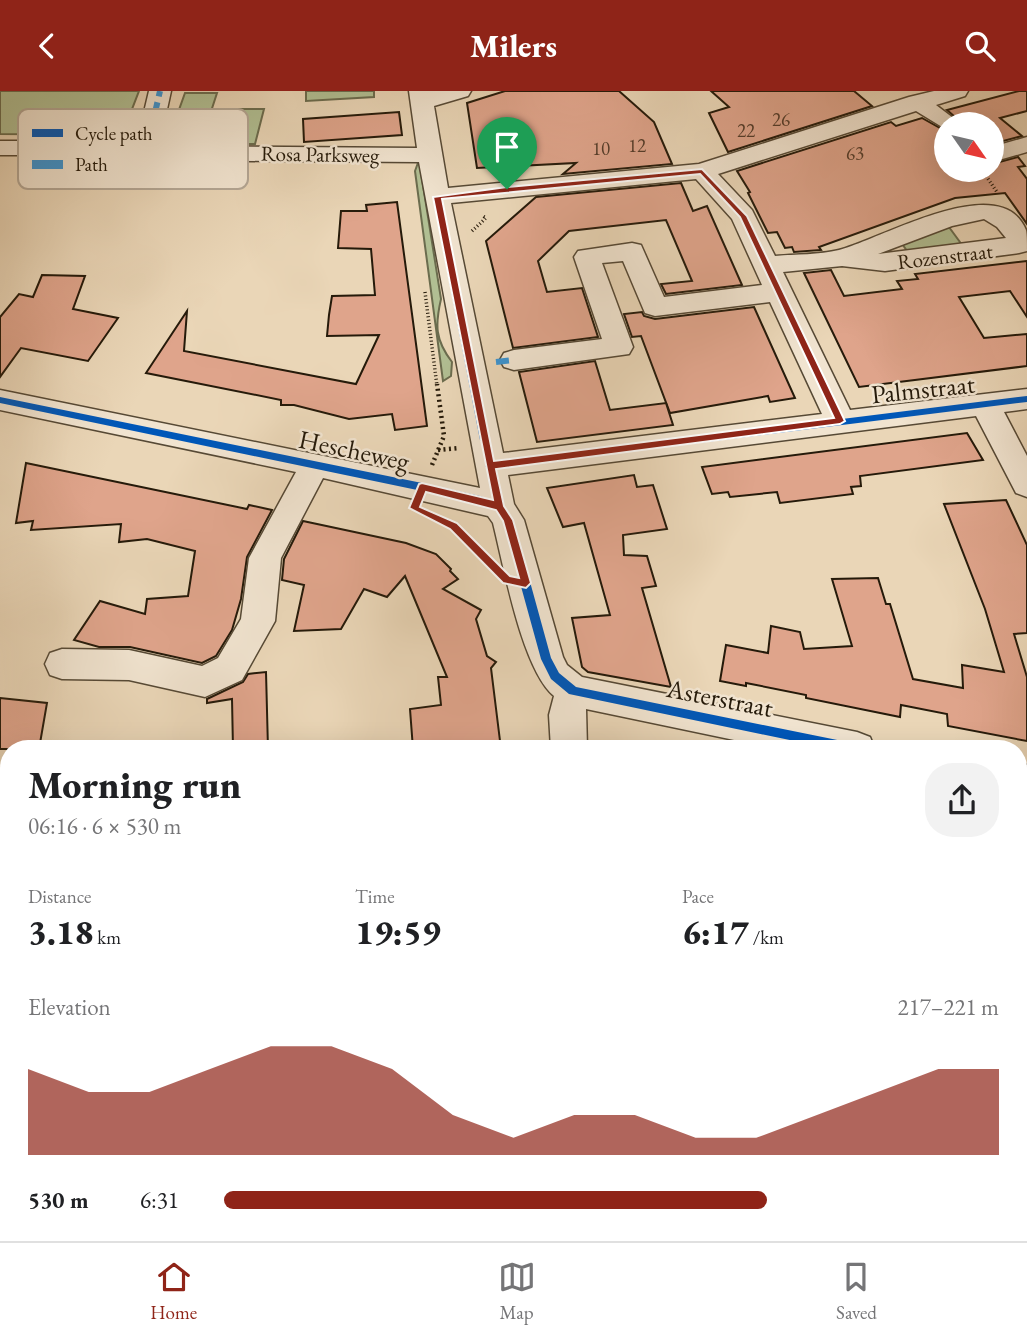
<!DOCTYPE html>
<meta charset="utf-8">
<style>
:root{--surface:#fff;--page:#f2f2f2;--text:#202124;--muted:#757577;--line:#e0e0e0;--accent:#8f2418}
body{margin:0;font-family:"EB Garamond",serif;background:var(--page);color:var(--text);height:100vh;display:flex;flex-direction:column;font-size:26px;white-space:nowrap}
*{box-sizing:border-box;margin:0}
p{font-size:23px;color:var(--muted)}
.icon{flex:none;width:38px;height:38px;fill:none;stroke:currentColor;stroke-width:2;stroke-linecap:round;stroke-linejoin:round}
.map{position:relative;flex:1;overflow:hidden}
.panel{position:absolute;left:0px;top:649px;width:1027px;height:502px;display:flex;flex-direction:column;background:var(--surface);border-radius:28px 28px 0 0;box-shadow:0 7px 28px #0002}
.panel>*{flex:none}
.needle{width:46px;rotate:124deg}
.tools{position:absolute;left:934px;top:21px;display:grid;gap:14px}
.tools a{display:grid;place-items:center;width:70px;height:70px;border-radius:50%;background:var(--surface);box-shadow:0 7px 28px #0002;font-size:35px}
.pin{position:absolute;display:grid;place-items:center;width:60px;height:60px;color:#fff;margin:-72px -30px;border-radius:50% 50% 50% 0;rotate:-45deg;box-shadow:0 0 7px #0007}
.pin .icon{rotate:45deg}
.round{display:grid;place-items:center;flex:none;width:74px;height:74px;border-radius:28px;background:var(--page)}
.summary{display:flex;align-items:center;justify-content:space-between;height:119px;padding:0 28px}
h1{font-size:38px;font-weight:800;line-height:52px}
.figures{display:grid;grid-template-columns:repeat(3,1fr);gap:10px;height:119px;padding:7px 28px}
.figures div{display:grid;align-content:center}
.figures b{font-size:35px;font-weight:800}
.figures small{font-size:19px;font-weight:400}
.figures p{font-size:19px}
.chart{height:196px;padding:14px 28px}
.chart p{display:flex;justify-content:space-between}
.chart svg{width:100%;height:126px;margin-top:7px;fill:var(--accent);opacity:.7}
ul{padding:0 28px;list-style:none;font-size:23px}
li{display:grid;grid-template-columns:112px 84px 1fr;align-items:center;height:52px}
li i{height:18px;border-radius:9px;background:var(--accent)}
header{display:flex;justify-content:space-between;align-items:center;height:91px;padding:0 28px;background:var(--accent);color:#fff;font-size:32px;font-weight:800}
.tab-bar{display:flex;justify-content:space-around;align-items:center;height:98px;border-top:2px solid var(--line);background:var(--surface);font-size:19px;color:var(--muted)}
.tab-bar a{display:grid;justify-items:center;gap:4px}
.tab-bar .on{color:var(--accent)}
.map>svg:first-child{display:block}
.green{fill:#b1bf93;stroke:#6b6c4e;stroke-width:2}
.building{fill:#dfa48b;stroke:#251a0a;stroke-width:2}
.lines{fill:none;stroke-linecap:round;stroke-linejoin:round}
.minor-casing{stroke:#564935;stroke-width:3}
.path-far1{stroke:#251a0a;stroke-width:3.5;stroke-dasharray:1 2.5;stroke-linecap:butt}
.path{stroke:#251a0a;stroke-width:4.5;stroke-dasharray:2 3.5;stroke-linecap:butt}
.minor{fill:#f1e4d0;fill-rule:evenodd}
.quiet{stroke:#3b94d2;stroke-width:6;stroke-dasharray:13 6;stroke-linecap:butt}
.cycleway-casing{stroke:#f1e4d0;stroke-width:5}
.cycleway{fill:#0057b8;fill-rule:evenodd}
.route{fill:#8f2418;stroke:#fff;stroke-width:2;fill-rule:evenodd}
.labels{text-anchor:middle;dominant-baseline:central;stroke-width:5;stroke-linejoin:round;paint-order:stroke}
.far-number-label{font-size:19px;fill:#543c2a}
.far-street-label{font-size:21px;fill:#251a0a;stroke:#f1e4d0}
.street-label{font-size:26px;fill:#251a0a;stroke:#f1e4d0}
.key{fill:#f1e4d0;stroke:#b4a795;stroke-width:2}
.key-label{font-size:19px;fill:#251a0a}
</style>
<header><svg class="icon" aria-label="back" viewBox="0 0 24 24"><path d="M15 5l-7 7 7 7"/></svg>Milers<svg class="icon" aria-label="search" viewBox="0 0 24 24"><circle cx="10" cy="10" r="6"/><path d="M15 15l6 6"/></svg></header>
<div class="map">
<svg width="1027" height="1150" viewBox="0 0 1027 1150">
<rect width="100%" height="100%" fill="#ead6b7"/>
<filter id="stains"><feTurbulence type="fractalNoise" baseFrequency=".00286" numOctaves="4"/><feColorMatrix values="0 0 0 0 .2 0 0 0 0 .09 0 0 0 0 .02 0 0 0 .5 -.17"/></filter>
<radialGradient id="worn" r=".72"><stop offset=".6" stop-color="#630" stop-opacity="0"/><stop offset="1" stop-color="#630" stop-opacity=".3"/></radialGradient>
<g class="green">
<polygon points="0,0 139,0 122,44 0,43"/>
<polygon points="306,0 374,0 374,6 306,10"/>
<polygon points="185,2 217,2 204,42 171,41"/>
<polygon points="235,18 264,18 255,53 226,53"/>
<path d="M419 69 441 208C435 234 435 249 452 271L451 285 443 290 415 80Z"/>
<polygon points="946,132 965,158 910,164 900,150"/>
</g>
<g class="building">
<polygon points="505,0 619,0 654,31 672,73 563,83 576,72 477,77 467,12"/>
<polygon points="711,0 854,0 872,15 728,61 709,22 729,16"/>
<polygon points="1019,0 1027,0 1027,20 1000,27 1022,45 992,53 992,33 963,33 947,19"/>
<polygon points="399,21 402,44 304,51 303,28"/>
<polygon points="922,27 947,41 947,79 992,79 992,73 1018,66 1025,75 1018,76 1027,88 1027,133 1005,102 955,107 819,156 821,159 794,161 792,156 785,157 777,141 768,142 748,102 750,101 737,80 891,31 896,35"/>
<polygon points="681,92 693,120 707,115 742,194 666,203 661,193 692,190 666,129 569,140 538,170 547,201 582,197 598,246 513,257 486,150 536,106"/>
<polygon points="397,111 427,335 395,339 392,323 349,328 294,314 281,314 281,309 146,282 187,220 184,260 356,293 379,244 327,245 329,224 332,205 375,204 371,158 338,157 341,120 367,120 366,114"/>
<polygon points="1027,170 1027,226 1010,200 959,206 984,247 1027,243 1027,275 859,296 804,182 831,179 844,205 902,198 897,190 918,188 915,183"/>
<polygon points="42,184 85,185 73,218 118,227 88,270 21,257 0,286 0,226 19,203 33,206"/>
<polygon points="754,216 795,307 770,311 768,305 670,322 641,245 632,246 624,223 642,221 644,225 655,228"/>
<polygon points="595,270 610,319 666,312 673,334 537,351 519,281"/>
<polygon points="967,342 983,369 860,385 861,395 851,396 853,403 780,412 777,401 730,406 728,401 712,403 702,376"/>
<polygon points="26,372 247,418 249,414 272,419 247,466 241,508 232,539 216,565 202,572 130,556 99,556 74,549 100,510 145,523 147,508 188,505 195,460 147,448 119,451 121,433 31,439 33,430 16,432"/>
<polygon points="634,384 637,396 653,394 667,438 623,444 624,464 647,465 656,495 642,497 671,596 588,581 582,576 572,527 610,524 584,432 563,436 547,397"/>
<polygon points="1006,409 1027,454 1027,542 1014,543 1027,586 1027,650 948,635 947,623 901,614 900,626 806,607 806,604 746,592 746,595 720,590 726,554 768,562 771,535 800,541 804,558 852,555 832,488 878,487 886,513 890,513 913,588 963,597 962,574 1004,581 985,518 944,413"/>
<polygon points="303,430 406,452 436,463 451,478 450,480 458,488 443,498 481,519 476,528 487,565 496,571 491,577 501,658 413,658 410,618 441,614 438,586 447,586 405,485 387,506 364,498 341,538 294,540 304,494 282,489 284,468"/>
<polygon points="266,581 268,658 233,658 232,608 207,612 207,608 243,591 248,583"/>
<polygon points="0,607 47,612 39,658 0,658"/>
</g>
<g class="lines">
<defs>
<g id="minor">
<path d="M149 0H171L159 55 417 57 409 0H471L468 5 434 15 448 97 699 73 909 6 934 0H968L965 5 936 14 961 33H947V39L916 20 718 83 752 119 775 165C796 163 819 164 839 159 880 149 1001 77 1026 139 1027 144 1027 154 1027 160L1019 162 885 180 842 175 783 181 850 319 1027 298V318L1004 321 1027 365V406L1016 402 976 325 508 384 514 413 524 429 563 566 567 574 582 586 857 641 870 646 875 658H777L586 618 587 658H551L549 624 554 605C522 578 504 476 493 432L488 425 323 387 281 467 275 530 242 589 205 606 129 589 62 588 50 584 45 573 50 562 62 558 129 559 202 575 218 567 241 528 249 467 296 381 0 319V299L480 397 419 71 127 69 95 64H0V50H95L136 55ZM696 88 732 128 762 194 664 206 641 154 632 152 578 160 574 166 602 248 514 259 504 262 500 269 504 276 514 279 629 263 633 256 602 172 623 170 645 222 655 225 770 211 822 323 503 362 451 112ZM984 128 997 136 1006 147 878 163 952 135Z"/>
<polygon points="1027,46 1027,61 992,71 992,56"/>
<polygon points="1018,673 1027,674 1027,708 1018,707"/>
<polygon points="1018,960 1027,962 1027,1006 1018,1004"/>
<polygon points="0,984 9,986 9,1030 0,1028"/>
<polygon points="362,1143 410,1143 408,1150 360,1150"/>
<rect x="638" y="1143" width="48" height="7"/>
</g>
</defs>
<use href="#minor" class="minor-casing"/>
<g class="path-far1">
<polyline points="984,82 997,101"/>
<polyline points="472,140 486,127 483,125"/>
<polyline points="425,201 437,295"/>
</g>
<g class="path">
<polyline points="438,359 459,357"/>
<polyline points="432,374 444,345 437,293"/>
<polyline points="449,433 485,464"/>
</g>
<use href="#minor" class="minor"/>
<g class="quiet">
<polyline points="146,61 160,0"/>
<polyline points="496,271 514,269"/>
</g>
<defs>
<g id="cycleway">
<polygon points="437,120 440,120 444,122 490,349 485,352 480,349 436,122"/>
<polygon points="1027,305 1027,311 490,378 485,375 490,372"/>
<polygon points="0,306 422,392 480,405 502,413 513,429 551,567 559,582 576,596 857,653 861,654 863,658 833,658 569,603 551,588 541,568 503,430 496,419 479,412 422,400 0,312"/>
</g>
</defs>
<use href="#cycleway" class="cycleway-casing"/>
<use href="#cycleway" class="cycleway"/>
</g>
<path class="route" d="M702 78 747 125 845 330 840 333 496 378 504 415 513 429 531 492 526 497 503 492 450 438 409 417 419 393 422 392 493 409 433 106 507 96ZM700 83 740 126 834 327 494 370 442 108ZM426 401 496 419 503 430 519 487 510 485 457 432 420 416Z"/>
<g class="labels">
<g class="far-number-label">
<text x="781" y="28">26</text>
<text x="746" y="39">22</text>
<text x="637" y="54">12</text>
<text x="601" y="57">10</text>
<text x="855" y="62">63</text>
</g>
<g class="far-street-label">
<text transform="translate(320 63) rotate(1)">Rosa Parksweg</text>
<text transform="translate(945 165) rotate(-7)">Rozenstraat</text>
</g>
<g class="street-label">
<text transform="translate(923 298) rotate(-6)">Palmstraat</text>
<text transform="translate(354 359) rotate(12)">Hescheweg</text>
<text transform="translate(720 607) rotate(11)">Asterstraat</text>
</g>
</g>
<rect x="18" y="18" width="230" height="80" rx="10" class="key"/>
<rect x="32" y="38" width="31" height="8" fill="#0057b8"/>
<rect x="32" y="69" width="31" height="9" fill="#3b94d2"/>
<g class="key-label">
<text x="75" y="49">Cycle path</text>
<text x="75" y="80">Path</text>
</g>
<rect width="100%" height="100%" filter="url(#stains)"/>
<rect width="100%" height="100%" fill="url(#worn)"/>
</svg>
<div class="tools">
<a><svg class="needle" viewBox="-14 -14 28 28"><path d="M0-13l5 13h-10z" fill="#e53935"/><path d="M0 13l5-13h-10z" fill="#757577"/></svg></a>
</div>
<div class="pin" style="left:507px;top:98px;background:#1e9e55"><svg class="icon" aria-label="arrive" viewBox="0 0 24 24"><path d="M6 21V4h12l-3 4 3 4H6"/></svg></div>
<section class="panel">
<div class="summary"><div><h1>Morning run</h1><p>06:16 · 6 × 530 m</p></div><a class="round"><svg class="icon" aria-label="share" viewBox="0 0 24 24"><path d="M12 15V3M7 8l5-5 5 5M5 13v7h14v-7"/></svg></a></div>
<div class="figures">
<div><p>Distance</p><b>3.18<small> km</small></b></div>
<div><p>Time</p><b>19:59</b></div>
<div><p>Pace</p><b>6:17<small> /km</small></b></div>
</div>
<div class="chart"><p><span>Elevation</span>217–221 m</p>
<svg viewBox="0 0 160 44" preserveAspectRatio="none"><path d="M0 44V14L10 22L20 22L30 14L40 6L50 6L60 14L70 30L80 38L90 30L100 30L110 38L120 38L130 30L140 22L150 14L160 14V44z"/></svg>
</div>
<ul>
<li><b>530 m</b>6:31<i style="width:70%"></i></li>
</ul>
</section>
</div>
<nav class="tab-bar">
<a class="on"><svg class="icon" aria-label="home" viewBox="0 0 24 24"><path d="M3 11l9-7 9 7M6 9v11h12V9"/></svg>Home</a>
<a><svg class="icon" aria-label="map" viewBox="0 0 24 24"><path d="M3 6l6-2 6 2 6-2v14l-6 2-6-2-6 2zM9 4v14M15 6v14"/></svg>Map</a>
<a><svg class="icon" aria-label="saved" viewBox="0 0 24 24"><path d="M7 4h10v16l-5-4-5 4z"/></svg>Saved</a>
</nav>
